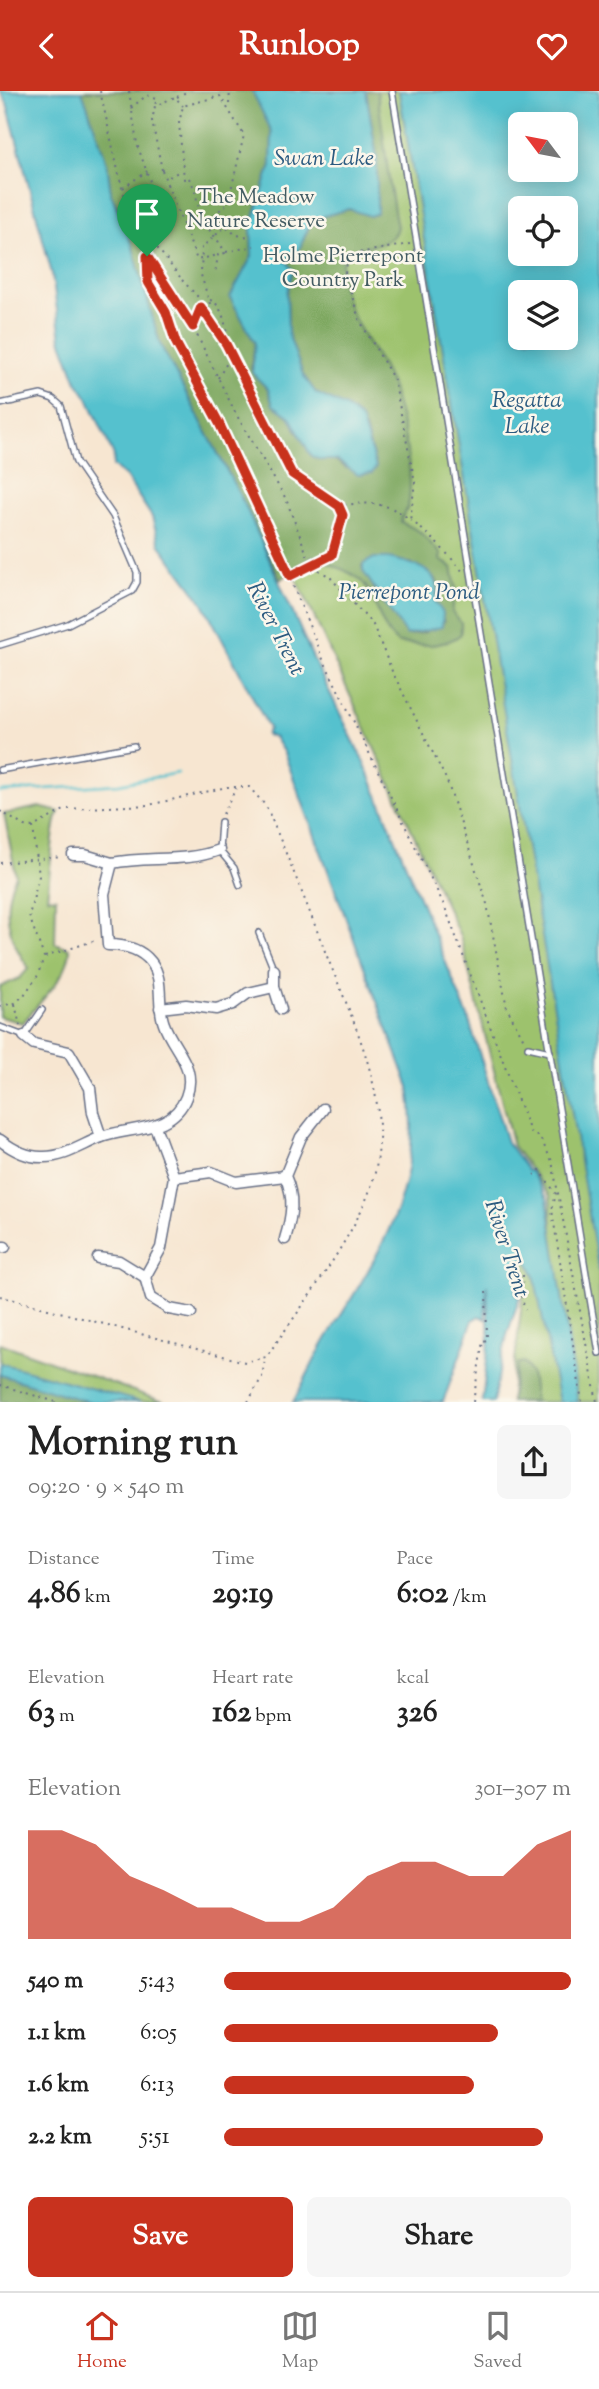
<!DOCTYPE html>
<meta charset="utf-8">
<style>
:root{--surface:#fff;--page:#f6f6f6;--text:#222;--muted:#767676;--line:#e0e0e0;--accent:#c8321e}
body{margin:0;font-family:"Sorts Mill Goudy",serif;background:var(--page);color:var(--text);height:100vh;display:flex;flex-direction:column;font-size:26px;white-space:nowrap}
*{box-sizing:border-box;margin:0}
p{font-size:23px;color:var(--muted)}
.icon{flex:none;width:38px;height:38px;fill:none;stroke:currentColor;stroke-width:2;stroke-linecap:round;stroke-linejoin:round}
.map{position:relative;height:1311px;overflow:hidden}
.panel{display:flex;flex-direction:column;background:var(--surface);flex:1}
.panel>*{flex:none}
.needle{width:46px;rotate:302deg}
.tools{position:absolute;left:508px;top:21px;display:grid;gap:14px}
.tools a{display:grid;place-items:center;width:70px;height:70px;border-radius:10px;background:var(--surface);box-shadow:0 4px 18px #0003;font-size:35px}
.pin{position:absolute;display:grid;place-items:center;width:60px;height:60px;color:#fff;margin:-72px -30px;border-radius:50% 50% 50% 0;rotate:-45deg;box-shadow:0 0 7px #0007}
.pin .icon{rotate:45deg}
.round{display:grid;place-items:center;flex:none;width:74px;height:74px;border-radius:10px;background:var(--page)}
.overview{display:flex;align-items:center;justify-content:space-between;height:119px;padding:0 28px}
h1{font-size:38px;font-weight:800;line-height:52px}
.stats{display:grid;grid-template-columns:repeat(3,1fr);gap:10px;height:119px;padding:7px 28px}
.stats div{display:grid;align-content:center}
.stats b{font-size:30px;font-weight:800}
.stats small{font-size:19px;font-weight:400}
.stats p{font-size:19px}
.chart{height:196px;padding:14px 28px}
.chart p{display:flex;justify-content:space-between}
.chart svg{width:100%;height:126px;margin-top:7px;fill:var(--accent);opacity:.7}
.cta{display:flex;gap:14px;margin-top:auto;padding:14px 28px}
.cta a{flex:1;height:80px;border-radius:10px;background:var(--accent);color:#fff;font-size:28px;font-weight:800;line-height:80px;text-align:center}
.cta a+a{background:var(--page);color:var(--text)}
ul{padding:0 28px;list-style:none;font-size:23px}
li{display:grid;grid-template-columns:112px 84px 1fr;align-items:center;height:52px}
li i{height:18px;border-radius:9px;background:var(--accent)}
header{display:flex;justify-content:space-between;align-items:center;height:91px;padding:0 28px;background:var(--accent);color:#fff;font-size:32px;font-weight:800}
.tabs{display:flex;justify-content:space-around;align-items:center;height:98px;border-top:2px solid var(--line);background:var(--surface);font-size:19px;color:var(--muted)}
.tabs a{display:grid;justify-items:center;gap:4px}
.tabs .active{color:var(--accent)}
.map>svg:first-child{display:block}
.green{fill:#9dc26d;stroke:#5c7866;stroke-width:2;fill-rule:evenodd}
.forest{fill:#7ea860;stroke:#4c6c5f;stroke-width:2;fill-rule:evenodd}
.water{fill:#54c1ce;stroke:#387896;stroke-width:2;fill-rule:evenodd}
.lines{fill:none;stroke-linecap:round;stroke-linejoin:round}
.stream{stroke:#54c1ce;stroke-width:2.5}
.service-casing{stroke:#686f86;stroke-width:8}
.minor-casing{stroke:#686f86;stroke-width:13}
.path{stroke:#686f86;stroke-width:2;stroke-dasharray:2 5;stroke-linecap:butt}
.service{stroke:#fff;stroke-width:5}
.minor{stroke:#fff;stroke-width:10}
.path-bridge{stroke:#686f86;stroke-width:2;stroke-dasharray:2 5;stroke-linecap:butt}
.route-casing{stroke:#fff;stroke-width:14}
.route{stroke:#c8321e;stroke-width:9}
.labels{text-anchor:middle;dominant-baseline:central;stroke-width:5;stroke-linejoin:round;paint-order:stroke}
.park-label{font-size:21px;fill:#425b62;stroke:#fbf7ec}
.water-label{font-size:23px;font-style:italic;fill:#2c5b80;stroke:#fbf7ec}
</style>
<header><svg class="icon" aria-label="back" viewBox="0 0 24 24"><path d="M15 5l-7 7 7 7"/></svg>Runloop<svg class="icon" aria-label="heart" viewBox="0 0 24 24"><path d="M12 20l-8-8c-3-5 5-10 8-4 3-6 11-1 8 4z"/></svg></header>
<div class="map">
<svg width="599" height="1311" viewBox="0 0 599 1311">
<rect width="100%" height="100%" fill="#fbf7ec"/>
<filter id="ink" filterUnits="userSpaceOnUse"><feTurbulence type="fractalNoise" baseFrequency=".0143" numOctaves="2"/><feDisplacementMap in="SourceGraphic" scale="14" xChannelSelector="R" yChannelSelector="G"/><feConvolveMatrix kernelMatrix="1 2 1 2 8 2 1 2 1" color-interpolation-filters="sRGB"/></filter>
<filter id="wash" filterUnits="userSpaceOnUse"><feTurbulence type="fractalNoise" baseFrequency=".00686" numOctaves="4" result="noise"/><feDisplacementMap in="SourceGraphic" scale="28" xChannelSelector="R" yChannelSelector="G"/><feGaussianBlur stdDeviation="1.57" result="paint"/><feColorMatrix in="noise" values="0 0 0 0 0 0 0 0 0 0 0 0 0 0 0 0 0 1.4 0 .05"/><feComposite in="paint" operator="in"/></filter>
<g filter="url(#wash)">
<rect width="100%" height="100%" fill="#f7e6d1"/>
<g class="green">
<path d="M94 0H599V1311H510L526 1178 523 1177 524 1164 552 1135 550 1105 513 1055 460 845 307 510 146 182ZM520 33H565V79H520ZM520 117H565V163H520ZM520 201H565V247H520Z"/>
<path d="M39 716 59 721C52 732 50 788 47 806L56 807 55 852 70 858C69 886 40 909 23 932L0 926V896L20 887 29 877C8 850 0 814 16 785L4 723Z"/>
<polygon points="0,1252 164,1311 0,1311"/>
</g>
<g class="forest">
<path d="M82 0H252L257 5 272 41 271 74 251 136 252 165 230 206 255 252 251 278 268 298 273 314 290 326 297 341 346 377 372 382 376 376 365 337 316 302 303 284 288 242 287 202 293 179 285 168 299 159 309 135 324 125 349 118 370 125 377 122V67L366 0H377C384 45 388 91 397 136 391 164 345 146 342 175 337 221 379 257 392 297 401 326 409 361 410 391 410 398 410 411 407 418 405 424 401 424 401 431L419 440 441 463 440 469 452 476 456 497 452 521 461 532V543C443 558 420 554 398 552 377 536 378 503 358 487 345 478 327 472 313 465L280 489 245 414 160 253 119 118 111 103 107 72ZM411 472 437 490 438 502 435 510 444 531 423 542 408 544 379 506 362 476 363 473Z"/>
<polygon points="524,1271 531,1282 535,1311 510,1311 518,1272"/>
<polygon points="0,1284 92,1311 0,1311"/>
</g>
<g class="water">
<path d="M0 0H82L107 72 111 103 132 154 160 253 245 414 313 567 367 678 468 926 507 1051 528 1080 530 1079 547 1107 578 1311H559L534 1183 525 1164 523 1177H519L516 1204 520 1205 507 1244 493 1311H482L489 1252 487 1194 485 1228 479 1225 473 1229 443 1311H293C306 1288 316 1263 331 1240 381 1162 424 1093 409 996L284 662 274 646 266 644 269 637 203 512 160 454 152 426 126 386 113 375 114 365 88 307 77 291 61 248 52 183 7 12Z"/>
<polygon points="252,0 366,0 377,67 377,122 370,125 349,118 324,125 309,135 299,159 285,168 293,179 287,202 288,242 303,284 316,302 346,316 361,328 376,376 372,382 358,384 337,369 320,369 311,365 290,326 273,314 268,298 252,282 255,252 230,206 252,165 251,136 271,74 272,41"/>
<path d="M399 0H599V1182ZM565 33V79H520V33ZM565 117V163H520V117ZM565 201V247H520V201Z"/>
<path d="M388 467C413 472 445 479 435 510L443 522 442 536 406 544 363 480V473L374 467Z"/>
<polygon points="0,1272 140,1311 92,1311 79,1308 0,1284"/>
</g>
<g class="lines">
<polyline class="stream" points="0,701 119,693 178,682"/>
</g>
</g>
<g filter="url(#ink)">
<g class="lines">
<defs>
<g id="service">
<polyline points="392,0 599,1262"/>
<polyline points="0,313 41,304 53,308 61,315 76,371 113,425 137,481 137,491 132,500 68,533 0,554"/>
<polyline points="0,679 134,655"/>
<polyline points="221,731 219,759 234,777 240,794"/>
<polyline points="259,842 274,879"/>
<polyline points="0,936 24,945 42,919"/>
<polyline points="528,956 550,961"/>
</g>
<g id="minor">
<polyline points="73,764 85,764 112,772"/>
<polyline points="274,879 274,896 281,918"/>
<polyline points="160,917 186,914 216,918 233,913 248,902 274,896"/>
<polyline points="24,945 34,953 69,961 90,997 93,1022 101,1046"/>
<path d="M0 1049C13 1059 27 1067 44 1066 64 1066 80 1055 99 1047 128 1035 172 1043 186 1006 198 975 173 959 164 933 156 913 165 889 151 871 141 858 124 854 108 854L104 803 112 772C149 765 184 772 219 759"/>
<polyline points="174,1086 211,1081 236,1091 285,1085"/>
<path d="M285 1148C292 1125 295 1107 285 1085L301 1046 323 1018"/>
<polyline points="0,1156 5,1156"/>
<polyline points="98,1167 119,1170 145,1186 151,1207 169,1218 191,1222"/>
<polyline points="145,1186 161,1157 174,1086 155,1035"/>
</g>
</defs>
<use href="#service" class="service-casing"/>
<use href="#minor" class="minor-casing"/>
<g class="path">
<polyline points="100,0 122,97 147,165 189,228 236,323 286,408 311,474 330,486 373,534 392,580 447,690 487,813 507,917 524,949"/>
<polyline points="129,0 137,53 152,96 155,154 180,186"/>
<polyline points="177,6 188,0"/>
<polyline points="229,13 230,0"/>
<polyline points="131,17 147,4 157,7 155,14"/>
<polyline points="162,79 152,30 155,15 175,6 183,15"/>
<polyline points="169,86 180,80"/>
<polyline points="167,93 197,169 218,164"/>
<polyline points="123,97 147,80"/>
<polyline points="227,136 236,144 251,146"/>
<polyline points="410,153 358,162 348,168 345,182 359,228 394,289 415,391 410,430"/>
<polyline points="226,161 254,155"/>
<polyline points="147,165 148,191 166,221 176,252 219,332 269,435 321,564 444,814 530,1041 540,1047 552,1070 597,1311"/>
<polyline points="182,189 198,206"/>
<path d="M210 209C221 211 229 238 226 253"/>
<path d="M210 213 201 184 202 156 226 135 215 123 228 112 244 44 220 5 183 15 179 32 184 88 188 86C198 99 196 115 203 129 209 141 219 148 225 162L218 164 215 183"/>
<polyline points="207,226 210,215"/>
<path d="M194 235 201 216 226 253 292 383 339 415C354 412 373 411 388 416 409 422 449 463 463 481"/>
<polyline points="218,287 231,265"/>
<polyline points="292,484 332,464 343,424 339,416"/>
<path d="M0 720 24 735 33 736 66 718 149 714 227 696H249L266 715C287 764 307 813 326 863 356 937 400 1023 368 1104 348 1154 298 1221 266 1266L245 1271 0 1205"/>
<polyline points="223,723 236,697"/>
<polyline points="0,772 62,766"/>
<polyline points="45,866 96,849"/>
<polyline points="15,913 20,935"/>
<polyline points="0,915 15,912 24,904 37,886 44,866 29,825 39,785 33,736"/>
<polyline points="534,1084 540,1079 556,1103 552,1119 582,1311"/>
<polyline points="523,1184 521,1204 525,1219"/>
<polyline points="0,1294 56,1311"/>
<polyline points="248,1311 262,1286 265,1268"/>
<polyline points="473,1311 483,1250 487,1249 486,1196"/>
</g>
<use href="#service" class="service"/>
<use href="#minor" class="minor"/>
<polyline class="path-bridge" points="162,79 167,93"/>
</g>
</g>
<g class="lines" filter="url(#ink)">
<defs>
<polygon id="route" points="147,165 193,236 201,216 226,253 292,383 339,415 343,424 332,464 290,485 219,332 176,252 166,221 148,191"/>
</defs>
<use href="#route" class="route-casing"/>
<use href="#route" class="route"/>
</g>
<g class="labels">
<g class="park-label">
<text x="256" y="107">The Meadow<tspan x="256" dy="24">Nature Reserve</tspan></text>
<text x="343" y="166">Holme Pierrepont<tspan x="343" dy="24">Country Park</tspan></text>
</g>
<g class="water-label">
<text x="324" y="68">Swan Lake</text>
<text x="527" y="310">Regatta<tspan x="527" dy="26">Lake</tspan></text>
<text x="409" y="502">Pierrepont Pond</text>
<text transform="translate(275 538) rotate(63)">River Trent</text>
<text transform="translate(506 1158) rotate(72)">River Trent</text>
</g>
</g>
</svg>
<div class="tools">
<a><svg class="needle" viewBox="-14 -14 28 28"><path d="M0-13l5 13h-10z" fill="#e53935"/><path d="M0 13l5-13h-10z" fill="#767676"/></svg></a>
<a><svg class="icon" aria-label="locate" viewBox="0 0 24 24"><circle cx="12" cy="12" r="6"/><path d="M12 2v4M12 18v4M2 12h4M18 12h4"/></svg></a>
<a><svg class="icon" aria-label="layers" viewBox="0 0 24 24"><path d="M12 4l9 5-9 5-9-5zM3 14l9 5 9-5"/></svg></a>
</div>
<div class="pin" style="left:147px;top:165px;background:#1e9e55"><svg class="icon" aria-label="arrive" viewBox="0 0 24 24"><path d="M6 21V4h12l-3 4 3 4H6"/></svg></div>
</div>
<section class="panel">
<div class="overview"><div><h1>Morning run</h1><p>09:20 · 9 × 540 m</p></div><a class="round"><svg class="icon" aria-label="share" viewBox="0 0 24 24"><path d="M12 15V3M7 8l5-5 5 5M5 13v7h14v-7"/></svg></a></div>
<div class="stats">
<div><p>Distance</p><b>4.86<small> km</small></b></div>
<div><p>Time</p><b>29:19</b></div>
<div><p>Pace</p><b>6:02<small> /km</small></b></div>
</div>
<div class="stats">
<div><p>Elevation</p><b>63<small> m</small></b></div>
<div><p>Heart rate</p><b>162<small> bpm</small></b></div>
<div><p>kcal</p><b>326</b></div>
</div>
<div class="chart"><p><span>Elevation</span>301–307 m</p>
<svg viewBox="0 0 160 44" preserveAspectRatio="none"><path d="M0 44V6L10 6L20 11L30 22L40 27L50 33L60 33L70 38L80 38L90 33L100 22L110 17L120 17L130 22L140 22L150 11L160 6V44z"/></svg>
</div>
<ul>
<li><b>540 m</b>5:43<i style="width:100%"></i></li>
<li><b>1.1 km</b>6:05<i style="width:79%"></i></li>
<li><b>1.6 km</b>6:13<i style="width:72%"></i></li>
<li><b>2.2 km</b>5:51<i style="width:92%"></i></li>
</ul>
<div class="cta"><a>Save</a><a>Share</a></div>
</section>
<nav class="tabs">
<a class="active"><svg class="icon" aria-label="home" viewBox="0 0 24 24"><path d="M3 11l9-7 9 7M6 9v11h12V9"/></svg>Home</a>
<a><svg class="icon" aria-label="map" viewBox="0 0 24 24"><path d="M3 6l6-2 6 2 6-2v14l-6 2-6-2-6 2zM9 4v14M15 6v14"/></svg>Map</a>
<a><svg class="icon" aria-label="saved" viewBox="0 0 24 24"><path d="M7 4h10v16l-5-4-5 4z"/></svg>Saved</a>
</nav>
